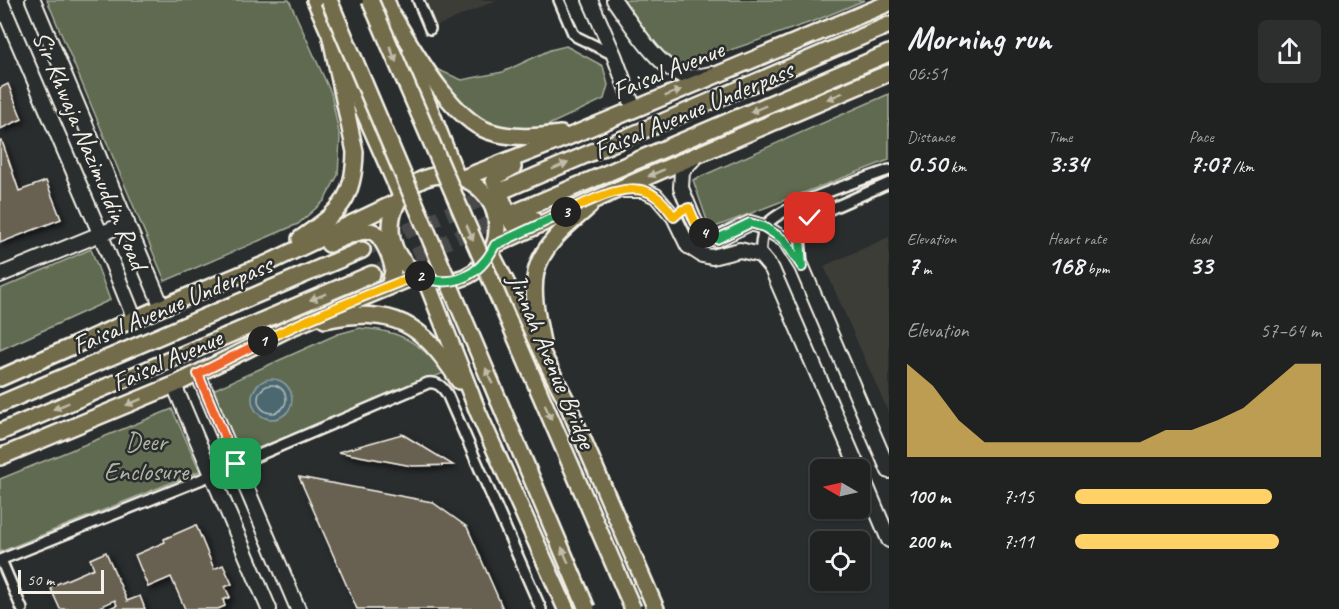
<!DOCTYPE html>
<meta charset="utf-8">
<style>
:root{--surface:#202222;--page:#2d2f2f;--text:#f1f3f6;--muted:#a2a4a5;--line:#3d3f40;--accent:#ffd166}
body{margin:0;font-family:Caveat,sans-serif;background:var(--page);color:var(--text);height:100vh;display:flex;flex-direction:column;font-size:22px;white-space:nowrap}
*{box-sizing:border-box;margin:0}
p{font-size:20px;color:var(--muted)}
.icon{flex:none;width:33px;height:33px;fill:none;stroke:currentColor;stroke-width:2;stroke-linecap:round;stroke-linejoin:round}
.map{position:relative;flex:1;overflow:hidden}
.drawer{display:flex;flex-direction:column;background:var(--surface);width:450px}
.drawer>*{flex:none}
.needle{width:39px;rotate:279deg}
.controls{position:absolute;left:810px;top:459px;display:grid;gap:12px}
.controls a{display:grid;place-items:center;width:60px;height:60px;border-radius:9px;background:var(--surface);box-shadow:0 2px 4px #0004,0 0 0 2px var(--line);font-size:30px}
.scale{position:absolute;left:18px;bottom:15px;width:86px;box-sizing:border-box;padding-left:6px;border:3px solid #f4f1e8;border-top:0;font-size:16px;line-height:21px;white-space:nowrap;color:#f4f1e8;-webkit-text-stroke:4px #2a2d2e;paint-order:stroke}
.pin{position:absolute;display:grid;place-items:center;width:51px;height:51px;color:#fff;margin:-26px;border-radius:12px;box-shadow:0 3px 9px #0006}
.km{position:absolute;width:30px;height:30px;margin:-15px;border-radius:50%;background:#222;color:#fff;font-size:16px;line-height:30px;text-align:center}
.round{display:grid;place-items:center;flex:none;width:63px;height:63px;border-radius:9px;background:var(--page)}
.overview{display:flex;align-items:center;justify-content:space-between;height:102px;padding:0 18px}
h1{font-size:33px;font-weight:600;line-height:45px}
.figures{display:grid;grid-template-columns:repeat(3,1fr);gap:9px;height:102px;padding:6px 18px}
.figures div{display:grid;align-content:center}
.figures b{font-size:26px;font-weight:600}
.figures small{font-size:16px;font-weight:400}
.figures p{font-size:16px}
.chart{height:168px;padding:12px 18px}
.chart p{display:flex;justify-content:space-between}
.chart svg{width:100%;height:108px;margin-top:6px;fill:var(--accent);opacity:.7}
ul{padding:0 18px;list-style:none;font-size:20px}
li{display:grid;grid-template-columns:96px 72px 1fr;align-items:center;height:45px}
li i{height:15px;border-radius:8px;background:var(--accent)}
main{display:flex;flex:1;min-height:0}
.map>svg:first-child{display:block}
.built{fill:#3d3d38}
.green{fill:#5e6a51;stroke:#a9ae9c;stroke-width:1.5}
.water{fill:#4c6871;stroke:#8f9fa1;stroke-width:1.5}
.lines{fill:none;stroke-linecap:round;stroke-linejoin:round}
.shore{stroke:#b1bab8;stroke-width:1.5}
.building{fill:#686151;stroke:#f4f1e8;stroke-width:1.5;filter:url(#shadow)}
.primary-tunnel{stroke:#484a4a;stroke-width:15;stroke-dasharray:15 8;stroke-linecap:butt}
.street-casing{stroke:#f4f1e8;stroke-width:14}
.secondary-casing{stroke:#f4f1e8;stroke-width:18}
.primary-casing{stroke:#f4f1e8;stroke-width:20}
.street{stroke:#2a2d2e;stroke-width:9}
.secondary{stroke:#2a2d2e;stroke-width:14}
.primary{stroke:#726c4b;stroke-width:15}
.primary-bridge-casing{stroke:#f4f1e8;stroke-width:20;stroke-linecap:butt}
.primary-bridge{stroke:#726c4b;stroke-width:15}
.oneway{fill:#c0bca9}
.split-1-casing{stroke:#fff;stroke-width:12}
.split-2-casing{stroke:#fff;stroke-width:12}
.split-3-casing{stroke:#fff;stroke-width:12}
.split-4-casing{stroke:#fff;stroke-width:12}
.split-5-casing{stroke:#fff;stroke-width:12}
.split-1{stroke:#f0652b;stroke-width:8}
.split-2{stroke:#f5b400;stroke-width:8}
.split-3{stroke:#22a559;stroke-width:8}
.split-4{stroke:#f5b400;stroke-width:8}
.split-5{stroke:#22a559;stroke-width:8}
.labels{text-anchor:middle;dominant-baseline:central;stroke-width:5;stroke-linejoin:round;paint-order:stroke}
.street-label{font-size:26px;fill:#f4f1e8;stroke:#2a2d2e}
.park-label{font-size:26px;fill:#b0b4a4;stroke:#2a2d2e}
</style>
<main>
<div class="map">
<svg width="889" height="609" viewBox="0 0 889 609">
<defs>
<filter id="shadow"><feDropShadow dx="3.5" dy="3.5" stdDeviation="3" flood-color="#0009"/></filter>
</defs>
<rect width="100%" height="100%" fill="#2a2d2e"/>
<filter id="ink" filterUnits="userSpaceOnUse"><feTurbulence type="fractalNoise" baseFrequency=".0167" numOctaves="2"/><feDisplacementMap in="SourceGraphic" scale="12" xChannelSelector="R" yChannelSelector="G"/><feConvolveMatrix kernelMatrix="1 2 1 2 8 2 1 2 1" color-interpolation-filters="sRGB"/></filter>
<g filter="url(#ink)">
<g class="built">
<polygon points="418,0 497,0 430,29"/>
<polygon points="889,237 889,414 824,266"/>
</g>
<g class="green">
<polygon points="47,0 289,0 331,93 340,138 338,175 324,201 298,224 165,281"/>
<polygon points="622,0 865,0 817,20 679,68 650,41"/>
<polygon points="566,46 603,66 608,85 604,99 542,128 495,130 455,105 434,68 462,80 503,72 550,50"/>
<polygon points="889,94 889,160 710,229 693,180"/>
<polygon points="91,249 110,300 0,350 0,289"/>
<path d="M360 328C367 329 376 329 383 331 410 336 428 352 444 373L236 457 213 398 215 389 338 334Z"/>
<polygon points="172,409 200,471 0,552 0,479"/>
</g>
<circle class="water" cx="272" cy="399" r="20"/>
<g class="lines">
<circle class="shore" cx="272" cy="399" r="14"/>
</g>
<g class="building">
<polygon points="8,84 22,119 0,129 0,88"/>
<polygon points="0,141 2,141 19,191 46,181 61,219 0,243"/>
<polygon points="402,434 453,465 412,466 338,452"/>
<polygon points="299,477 432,502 467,527 503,609 357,609"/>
<polygon points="196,525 214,569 223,565 232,584 225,587 230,597 223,600 225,606 218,609 185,609 171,577 148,587 135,555 165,542 164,539"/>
<polygon points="106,552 127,601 140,596 145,609 108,609 117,605 115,600 95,609 60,609 50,587 94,568 90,559"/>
</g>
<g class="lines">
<g class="primary-tunnel">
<polyline points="362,250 506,189"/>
<polyline points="372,274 516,212"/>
</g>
<defs>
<g id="street">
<polyline points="418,0 430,29"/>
<polyline points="559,0 573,33 577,37 614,55"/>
<path d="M760 255C761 247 761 233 765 227 777 206 863 180 889 170"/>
<polyline points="802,265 800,237 810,218 889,183"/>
<path d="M0 560 212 475 428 383C437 382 442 386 447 394L541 609"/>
<polyline points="1,560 22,609"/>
</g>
<g id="secondary">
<polyline points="0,0 100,233 135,320"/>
<polyline points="33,0 162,307"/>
<polyline points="590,0 614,55 634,109"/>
<path d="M614 0C630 22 660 72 688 77 695 78 705 75 712 74"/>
<polyline points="697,155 682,171 681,188 695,222 707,237 717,239 750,223 764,227 785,240 802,267 889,471"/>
<polyline points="618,190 643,190 656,196 674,217 688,246 702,255 712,257 740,250 760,255 772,269 859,470"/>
<polyline points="0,275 127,223"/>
<polyline points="198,374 298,609"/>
<polyline points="174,385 269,609"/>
<polyline points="860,471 889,540"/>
</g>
<g id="primary">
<polyline points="315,0 401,196"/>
<polyline points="386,0 396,25"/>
<path d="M393 16C413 49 451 118 488 131 511 139 537 137 561 134"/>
<polyline points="409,56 456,175"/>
<polyline points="513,167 495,177 494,180 512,223 515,225 533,219"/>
<circle cx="444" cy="228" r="53"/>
<polyline points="463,178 563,139 889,3"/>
<polyline points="506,189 889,25"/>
<polyline points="516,212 889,53"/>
<path d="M300 239C338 212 354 202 355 152L331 38"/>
<path d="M329 244C341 239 356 230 369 231 381 231 391 257 393 268 393 274 391 280 389 286"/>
<path d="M495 245C625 185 757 129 889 73"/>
<polyline points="491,253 565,398 656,609"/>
<polyline points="425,278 478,412 566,609"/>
<path d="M325 320C394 306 422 323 459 381"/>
<path d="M542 342C538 320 531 295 536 272 542 245 569 224 589 207"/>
<polyline points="0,378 162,307 266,264 397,202"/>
<polyline points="0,404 362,250"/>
<polyline points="0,432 372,274"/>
<polyline points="0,457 174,385 292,327 418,275"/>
</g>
</defs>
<use href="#street" class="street-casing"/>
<use href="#secondary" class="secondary-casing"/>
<use href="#primary" class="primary-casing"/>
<use href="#street" class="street"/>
<use href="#secondary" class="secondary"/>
<use href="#primary" class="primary"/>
<defs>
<g id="primary-bridge">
<polyline points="329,0 587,609"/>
<polyline points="370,0 633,609"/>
</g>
</defs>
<use href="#primary-bridge" class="primary-bridge-casing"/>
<use href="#primary-bridge" class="primary-bridge"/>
</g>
<defs><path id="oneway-solid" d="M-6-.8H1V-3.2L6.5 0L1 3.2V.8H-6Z" transform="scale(1.5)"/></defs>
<g class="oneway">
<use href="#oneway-solid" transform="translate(393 54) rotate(67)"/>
<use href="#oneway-solid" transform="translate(673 93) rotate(-22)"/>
<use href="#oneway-solid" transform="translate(835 96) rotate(157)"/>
<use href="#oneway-solid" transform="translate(758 109) rotate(157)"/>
<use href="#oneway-solid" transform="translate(560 166) rotate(-23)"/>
<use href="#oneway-solid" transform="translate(656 173) rotate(156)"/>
<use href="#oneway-solid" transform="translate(470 233) rotate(67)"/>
<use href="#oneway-solid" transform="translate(318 297) rotate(157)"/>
<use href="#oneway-solid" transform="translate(489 376) rotate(-113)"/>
<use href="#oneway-solid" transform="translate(134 402) rotate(158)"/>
<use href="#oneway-solid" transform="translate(61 406) rotate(157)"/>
<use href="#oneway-solid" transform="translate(548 412) rotate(67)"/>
<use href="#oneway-solid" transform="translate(565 555) rotate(-113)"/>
</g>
</g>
<g class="lines" filter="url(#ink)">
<defs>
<polyline id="split-1" points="236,464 198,374 263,341"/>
<path id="split-2" d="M263 341C313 316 366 295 418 275L420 276"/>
<path id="split-3" d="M420 276C452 290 481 275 495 245L566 212"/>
<path id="split-4" d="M566 212C590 201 631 178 655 196 663 201 669 210 674 217L682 210 689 208 695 222 704 233"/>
<polyline id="split-5" points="704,233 707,237 717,239 750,223 764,227 784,240 802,267 800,237 810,218"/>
</defs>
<use href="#split-1" class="split-1-casing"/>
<use href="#split-2" class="split-2-casing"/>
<use href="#split-3" class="split-3-casing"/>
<use href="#split-4" class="split-4-casing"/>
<use href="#split-5" class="split-5-casing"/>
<use href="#split-1" class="split-1"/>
<use href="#split-2" class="split-2"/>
<use href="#split-3" class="split-3"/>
<use href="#split-4" class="split-4"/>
<use href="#split-5" class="split-5"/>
</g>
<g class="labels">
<g class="street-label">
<text transform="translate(668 70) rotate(-22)">Faisal Avenue</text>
<text transform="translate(693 110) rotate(-23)">Faisal Avenue Underpass</text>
<text transform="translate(90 150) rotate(67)">Sir Khwaja Nazimuddin Road</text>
<text transform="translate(172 305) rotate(-23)">Faisal Avenue Underpass</text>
<text transform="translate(167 360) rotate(-24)">Faisal Avenue</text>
<text transform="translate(552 361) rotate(67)">Jinnah Avenue Bridge</text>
</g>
<g class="park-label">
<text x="146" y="441">Deer<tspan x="146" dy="30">Enclosure</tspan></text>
</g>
</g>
</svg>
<div class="controls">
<a><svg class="needle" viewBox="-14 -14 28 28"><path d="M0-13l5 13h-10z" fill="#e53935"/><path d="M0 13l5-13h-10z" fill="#a2a4a5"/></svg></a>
<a><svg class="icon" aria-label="locate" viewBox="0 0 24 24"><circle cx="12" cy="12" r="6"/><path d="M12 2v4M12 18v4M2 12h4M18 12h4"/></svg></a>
</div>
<div class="scale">50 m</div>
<div class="pin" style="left:236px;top:464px;background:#1e9e55"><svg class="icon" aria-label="arrive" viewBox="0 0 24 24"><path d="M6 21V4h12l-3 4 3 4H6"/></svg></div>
<div class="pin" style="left:810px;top:218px;background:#d93025"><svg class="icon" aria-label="check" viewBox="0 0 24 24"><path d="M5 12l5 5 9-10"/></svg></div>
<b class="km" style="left:263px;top:341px">1</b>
<b class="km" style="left:420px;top:276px">2</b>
<b class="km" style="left:566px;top:212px">3</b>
<b class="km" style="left:704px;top:233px">4</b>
</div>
<section class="drawer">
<div class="overview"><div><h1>Morning run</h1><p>06:51</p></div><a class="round"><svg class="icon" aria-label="share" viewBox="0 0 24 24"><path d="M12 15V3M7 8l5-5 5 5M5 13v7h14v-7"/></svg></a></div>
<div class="figures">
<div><p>Distance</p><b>0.50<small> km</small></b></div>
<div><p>Time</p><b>3:34</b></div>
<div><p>Pace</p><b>7:07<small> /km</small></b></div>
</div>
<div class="figures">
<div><p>Elevation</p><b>7<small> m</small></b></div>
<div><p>Heart rate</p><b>168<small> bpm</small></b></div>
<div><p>kcal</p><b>33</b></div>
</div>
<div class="chart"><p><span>Elevation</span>57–64 m</p>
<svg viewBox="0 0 160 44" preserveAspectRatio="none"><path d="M0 44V6L10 15L20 29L30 38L40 38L50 38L60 38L70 38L80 38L90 38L100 33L110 33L120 29L130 24L140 15L150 6L160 6V44z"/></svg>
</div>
<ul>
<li><b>100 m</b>7:15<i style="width:80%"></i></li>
<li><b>200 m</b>7:11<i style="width:83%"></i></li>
</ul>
</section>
</main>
